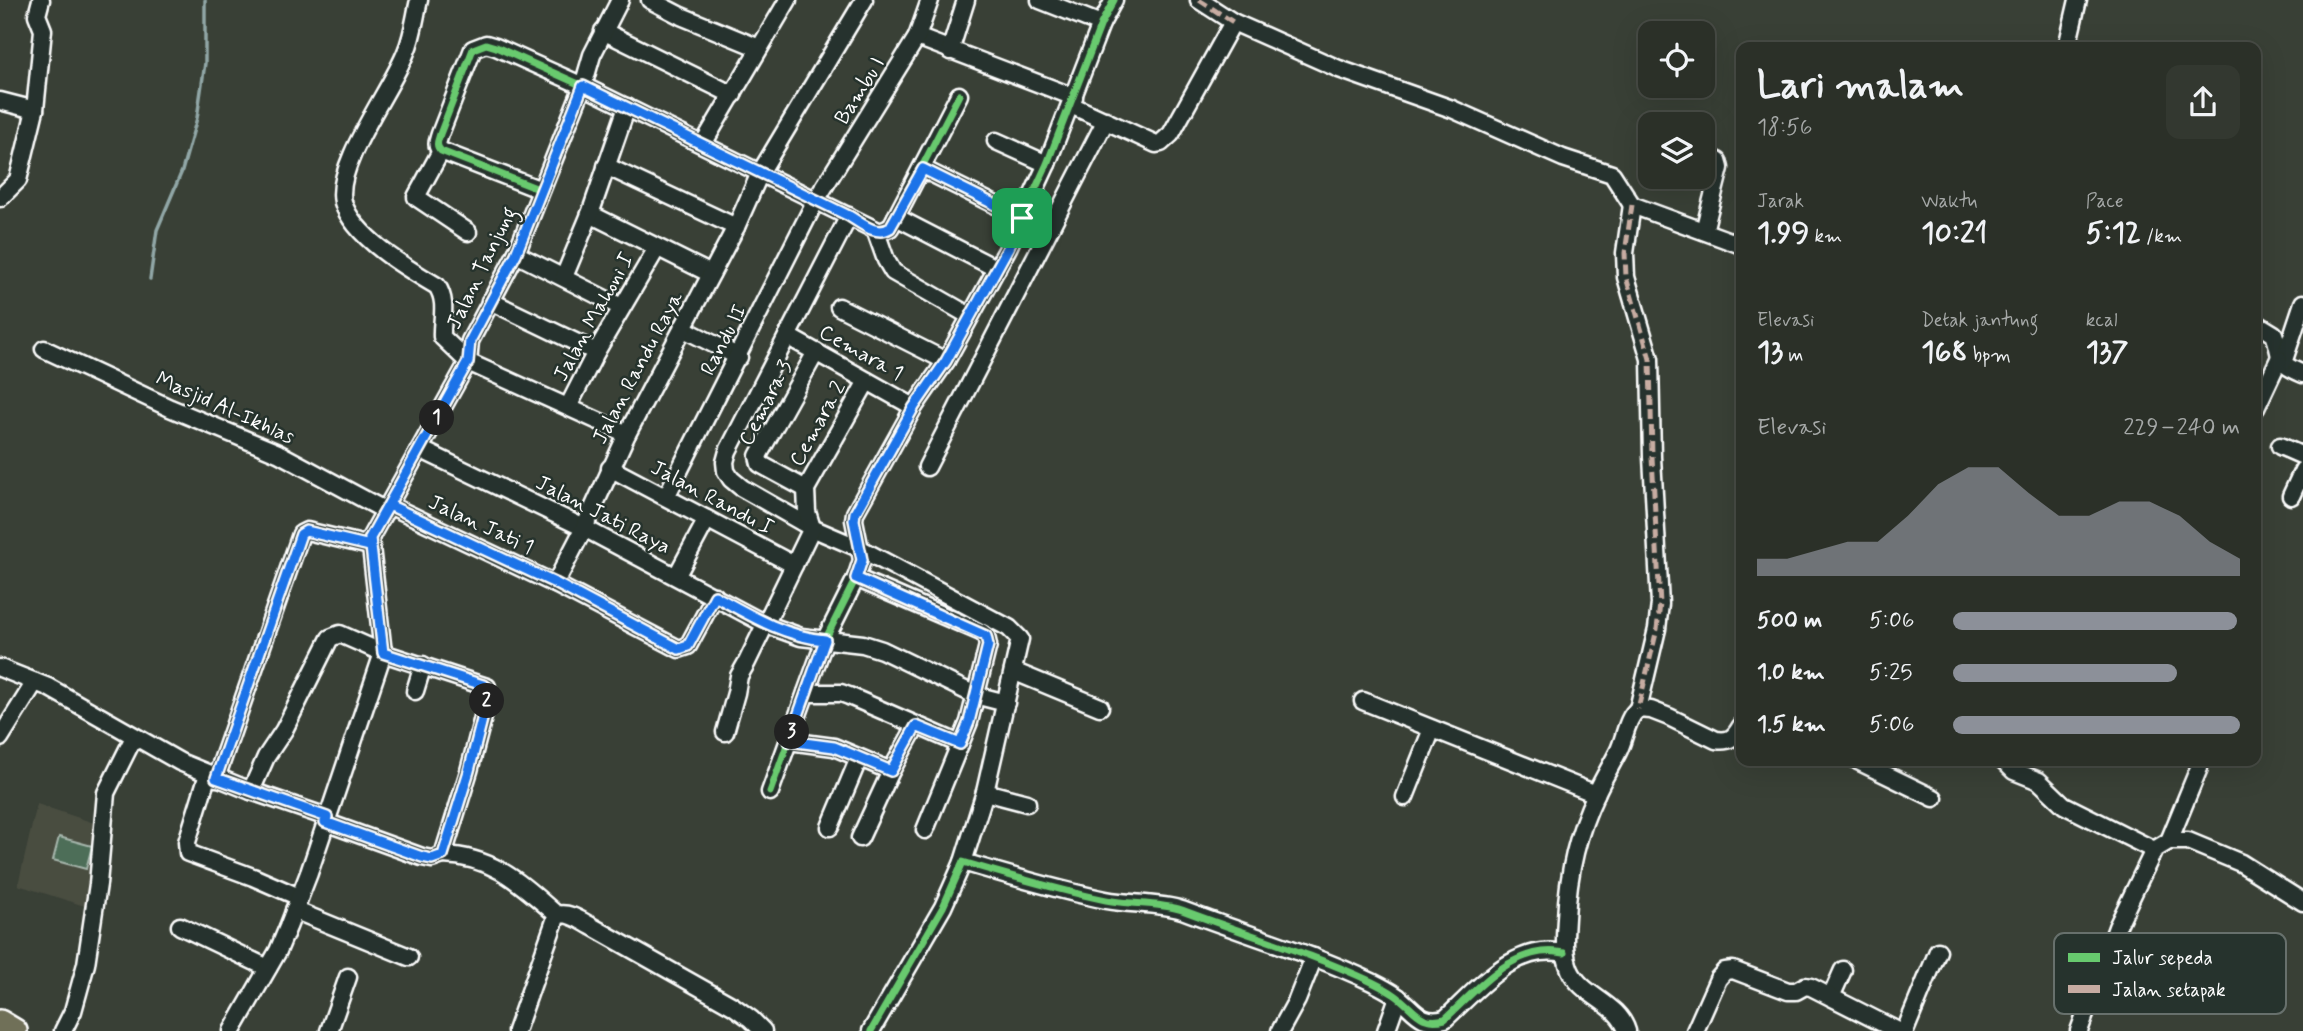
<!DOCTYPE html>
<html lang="id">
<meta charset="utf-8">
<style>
:root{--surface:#2b3028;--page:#333830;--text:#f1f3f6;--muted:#a6a9a8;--line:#474b45;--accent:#8c9099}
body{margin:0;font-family:Mynerve,sans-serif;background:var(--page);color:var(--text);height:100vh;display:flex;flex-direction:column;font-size:26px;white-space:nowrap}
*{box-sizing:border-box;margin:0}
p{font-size:23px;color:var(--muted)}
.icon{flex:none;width:38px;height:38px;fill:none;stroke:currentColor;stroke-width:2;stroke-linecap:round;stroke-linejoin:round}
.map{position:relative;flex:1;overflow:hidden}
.panel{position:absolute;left:1736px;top:42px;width:525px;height:724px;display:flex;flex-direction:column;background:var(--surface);border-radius:14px;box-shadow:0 7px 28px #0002,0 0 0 2px var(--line)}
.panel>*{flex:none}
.buttons{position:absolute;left:1638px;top:21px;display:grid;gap:14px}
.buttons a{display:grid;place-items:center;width:77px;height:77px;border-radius:14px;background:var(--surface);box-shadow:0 7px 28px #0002,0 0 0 2px var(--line);font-size:35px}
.pin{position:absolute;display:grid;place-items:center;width:60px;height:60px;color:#fff;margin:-30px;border-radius:14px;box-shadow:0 4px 10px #0006}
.km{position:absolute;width:35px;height:35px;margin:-18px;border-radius:50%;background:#222;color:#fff;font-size:19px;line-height:35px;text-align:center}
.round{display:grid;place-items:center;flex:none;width:74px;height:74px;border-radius:14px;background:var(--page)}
.headline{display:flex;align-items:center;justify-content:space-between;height:119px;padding:0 21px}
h1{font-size:38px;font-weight:800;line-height:52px}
.figures{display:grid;grid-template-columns:repeat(3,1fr);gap:10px;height:119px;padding:7px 21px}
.figures div{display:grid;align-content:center}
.figures b{font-size:30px;font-weight:800}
.figures small{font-size:19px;font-weight:400}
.figures p{font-size:19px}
.chart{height:196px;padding:14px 21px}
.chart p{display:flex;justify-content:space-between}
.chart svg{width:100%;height:126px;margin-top:7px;fill:var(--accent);opacity:.7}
ul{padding:0 21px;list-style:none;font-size:23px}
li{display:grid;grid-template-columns:112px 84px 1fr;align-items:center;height:52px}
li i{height:18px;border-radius:9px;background:var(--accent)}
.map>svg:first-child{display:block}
.built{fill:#4a4d41}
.green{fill:#4d6e59;stroke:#a6b6ac;stroke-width:2}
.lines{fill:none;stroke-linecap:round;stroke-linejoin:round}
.stream{stroke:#91a7a7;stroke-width:3.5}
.minor-casing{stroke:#fff;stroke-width:21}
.highway-casing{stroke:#fff;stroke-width:28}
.minor{stroke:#26332d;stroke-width:16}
.highway{stroke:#706f59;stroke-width:23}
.quiet{stroke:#c7aca2;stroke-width:5;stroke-dasharray:10 5;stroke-linecap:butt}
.cycleway-casing{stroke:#26332d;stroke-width:11}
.cycleway{stroke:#67ca6e;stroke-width:7}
.route-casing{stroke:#fff;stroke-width:14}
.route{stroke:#1a73e8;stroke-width:9}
.labels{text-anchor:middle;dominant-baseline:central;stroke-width:5;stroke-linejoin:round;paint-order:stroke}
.street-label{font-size:21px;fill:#fff;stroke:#26332d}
.key{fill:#26332d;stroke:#67706c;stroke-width:2}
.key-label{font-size:19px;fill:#fff}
</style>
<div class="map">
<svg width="2303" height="1031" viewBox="0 0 2303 1031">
<rect width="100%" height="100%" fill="#394036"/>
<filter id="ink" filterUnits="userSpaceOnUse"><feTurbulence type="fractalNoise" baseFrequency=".0143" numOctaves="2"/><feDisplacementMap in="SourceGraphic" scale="14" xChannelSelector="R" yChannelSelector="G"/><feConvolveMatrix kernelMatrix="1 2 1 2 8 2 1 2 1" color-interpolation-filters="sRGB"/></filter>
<g filter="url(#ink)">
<polygon class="built" points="37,804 97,824 88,907 18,885"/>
<polygon class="green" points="59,837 92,846 86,869 53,860"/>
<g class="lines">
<polyline class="stream" points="150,279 157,230 182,171 197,118 205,63 205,0"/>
<defs>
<g id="minor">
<path d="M419 0C415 17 413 36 406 52 392 89 334 165 343 202 353 237 408 269 437 286 448 302 441 320 442 337L468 362 627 434"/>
<polyline points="650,0 681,16 759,48"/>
<polyline points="1040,0 1101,24"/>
<polyline points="1199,0 1233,22 1339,69 1452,109 1563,158 1612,174 1632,205 1741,245"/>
<polyline points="603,31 733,95"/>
<polyline points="917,37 1074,97"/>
<polyline points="2067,47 2078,0"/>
<polyline points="950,51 966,0"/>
<polyline points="0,101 35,110 18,180 0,198"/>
<polyline points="1071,105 1156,144 1161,143 1171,134 1233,22"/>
<polyline points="35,110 43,30 37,15 41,0"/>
<polyline points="996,141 1047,164"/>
<polyline points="703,144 788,0"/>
<polyline points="441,151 416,197 468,232"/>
<polyline points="1703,154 1718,161 1720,168 1704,231"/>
<polyline points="606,166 736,227"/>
<polyline points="923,169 1022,218"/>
<path d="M541 190 441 151C435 145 438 141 440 134L473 49 486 44 496 47 583 86 880 232 890 228 896 217 959 95"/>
<polyline points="1632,205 1625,253 1626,277 1650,359 1652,457 1660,604 1657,629 1638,709"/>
<polyline points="590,214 711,274"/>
<polyline points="849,216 728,451 725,462 726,471 731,479 742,488 812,528 861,549 1009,628 1020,639 985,792 1027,803"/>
<polyline points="896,217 997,269"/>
<polyline points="876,232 886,260 893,272 970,316"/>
<polyline points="516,254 621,307"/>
<polyline points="564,277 590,214 627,107"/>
<polyline points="490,301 596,352"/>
<polyline points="839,307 946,361"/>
<path d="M2256 323 2274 334C2284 359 2272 361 2303 374"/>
<polyline points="682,328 739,357"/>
<polyline points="787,336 914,407"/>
<polyline points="44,349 170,408 278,453 386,511"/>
<polyline points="468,362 470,341 516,254 583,86 592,55 620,0"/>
<polyline points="2283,363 2303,303"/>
<polyline points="568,407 596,352 657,248"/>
<polyline points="2256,408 2279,359"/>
<polyline points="2280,446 2303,456"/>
<polyline points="420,449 584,528 765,624 801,637 863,644 882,650 975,695 1006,703"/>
<polyline points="927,467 1106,120"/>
<polyline points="610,468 794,565"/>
<polyline points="806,489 760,464 758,456 816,352"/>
<polyline points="2291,496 2303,470"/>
<polyline points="666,497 816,200 917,37 930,0"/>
<polyline points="389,505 555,584 679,649 688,646 715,596"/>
<polyline points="677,575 707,519"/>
<polyline points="856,578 981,632 986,636 988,645 969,722 925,830"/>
<polyline points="555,584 584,528 627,434 736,227 760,173 864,0"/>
<polyline points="0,668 48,687 180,762 251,791 327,817"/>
<polyline points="1013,671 1100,707"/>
<polyline points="415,691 423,665"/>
<polyline points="806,693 841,693 849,696 960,744"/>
<polyline points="1363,701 1596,794"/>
<polyline points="725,732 736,693 739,676 747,662 812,528 807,512 806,489 867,381"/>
<polyline points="0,738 35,682"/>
<polyline points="789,741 834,747 891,771"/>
<polyline points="1858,761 1934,798"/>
<polyline points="2004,761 2014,771 2039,781 2064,805 2154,850"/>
<polyline points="208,774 187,842 188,853 253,877 299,897"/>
<polyline points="216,778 301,534 307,531 370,546"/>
<polyline points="251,791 266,757 284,730 330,638 340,634 383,653 487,687 488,698 469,771 443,855 432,859 422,857 325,822"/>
<polyline points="770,792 825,640 856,578 862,560 854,520 855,513 914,407 946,361 1008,248 1047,164 1101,24 1114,0"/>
<polyline points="1405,797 1432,729"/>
<polyline points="830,827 859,758"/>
<polyline points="860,838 891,771 916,726"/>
<polyline points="2169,841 2199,768"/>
<path d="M443 855C495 857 520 883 557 915"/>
<polyline points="963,862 985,792"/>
<polyline points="294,910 409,957"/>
<polyline points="180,926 268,968"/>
<polyline points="1831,997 1843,970"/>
<polyline points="63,1031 73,1011 86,964 98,884 106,793 134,737"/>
<polyline points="232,1031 278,951 288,927 309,873 383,653 370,538 468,362"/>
<polyline points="329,1031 348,977"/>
<path d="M516 1031 557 915C569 912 580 920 591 926L733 1006 751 1019 763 1031"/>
<path d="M871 1031 943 907 963 862C1010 876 1058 890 1106 900 1131 905 1158 902 1182 910 1245 934 1311 953 1372 982 1380 986 1388 990 1395 995 1414 1008 1419 1026 1445 1019 1478 989 1515 942 1564 953"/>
<polyline points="1280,1031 1297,1000 1314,957"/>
<polyline points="1386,1031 1398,997"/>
<path d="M1627 1031C1618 1002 1582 997 1570 970 1563 953 1565 936 1566 918 1568 875 1577 833 1596 794 1602 780 1611 766 1618 752 1625 739 1626 718 1638 709L1651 710 1669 717 1716 740C1730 742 1734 738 1741 726"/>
<polyline points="1695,1031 1718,979 1725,971 1733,970 1788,991 1796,991 1805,986 1811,987 1898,1031"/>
<polyline points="1905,1031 1938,951"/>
<polyline points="2079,1031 2117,927 2154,850 2169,841 2188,841 2241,863 2303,902"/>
</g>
<polyline id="highway" points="0,1022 15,1031"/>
</defs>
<use href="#minor" class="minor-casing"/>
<use href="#highway" class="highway-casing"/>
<use href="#minor" class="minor"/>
<use href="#highway" class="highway"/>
<g class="quiet">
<polyline points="1199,0 1233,22"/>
<polyline points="1632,205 1625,253 1626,277 1650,359 1652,457 1660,604 1657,629 1638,709"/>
<polyline points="270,616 303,532 307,531 370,546"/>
</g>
<defs>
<g id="cycleway">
<path d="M541 190 441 151C435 145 438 141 440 134L473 49 486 44 496 47 583 86 880 232 890 228 896 217 959 95"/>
<polyline points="770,792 825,640 856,578 862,560 854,520 855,513 914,407 946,361 1008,248 1047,164 1101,24 1114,0"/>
<path d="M871 1031 943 907 963 862C1010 876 1058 890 1106 900 1131 905 1158 902 1182 910 1245 934 1311 953 1372 982 1380 986 1388 990 1395 995 1414 1008 1419 1026 1445 1019 1478 989 1515 942 1564 953"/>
</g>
</defs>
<use href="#cycleway" class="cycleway-casing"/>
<use href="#cycleway" class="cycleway"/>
</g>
</g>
<g class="lines" filter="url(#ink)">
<defs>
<path id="route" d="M1022 218 923 169 890 228C876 237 861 223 849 216L583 86 516 254 470 341 468 362 370 538V546L306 531 301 534 216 778 327 817 325 822 422 857 432 859 443 855 469 771 489 692 487 687 483 685 383 653 370 538 389 505 555 583 679 649 688 646 715 596C751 616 784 636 825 640L789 741 834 747 891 771 916 726 960 744 969 722 988 645 986 636 856 578 862 560 854 520 855 513 914 407 946 361 1008 248 1022 218"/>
</defs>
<use href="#route" class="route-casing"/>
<use href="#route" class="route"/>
</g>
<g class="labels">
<g class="street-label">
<text transform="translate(860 91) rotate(-58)">Bambu I</text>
<text transform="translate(482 268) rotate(-64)">Jalan Tanjung</text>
<text transform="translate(594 317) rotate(-61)">Jalan Mahoni I</text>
<text transform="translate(724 340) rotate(-63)">Randu II</text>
<text transform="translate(861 353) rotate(29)">Cemara 1</text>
<text transform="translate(638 368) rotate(-62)">Jalan Randu Raya</text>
<text transform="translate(766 403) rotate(-63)">Cemara 3</text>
<text transform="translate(225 408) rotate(24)">Masjid Al-Ikhlas</text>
<text transform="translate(818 424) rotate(-61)">Cemara 2</text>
<text transform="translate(712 498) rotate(28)">Jalan Randu I</text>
<text transform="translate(603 515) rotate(27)">Jalan Jati Raya</text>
<text transform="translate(481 525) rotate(25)">Jalan Jati 1</text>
</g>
</g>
<rect x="2054" y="933" width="232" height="81" rx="10" class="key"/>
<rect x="2068" y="953" width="32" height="9" fill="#67ca6e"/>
<rect x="2068" y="985" width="32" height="8" fill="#c7aca2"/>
<g class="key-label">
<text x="2112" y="964">Jalur sepeda</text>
<text x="2112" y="996">Jalan setapak</text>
</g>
</svg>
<div class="buttons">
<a><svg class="icon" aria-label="locate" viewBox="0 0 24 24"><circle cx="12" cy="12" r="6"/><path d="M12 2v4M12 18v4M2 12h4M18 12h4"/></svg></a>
<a><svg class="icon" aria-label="layers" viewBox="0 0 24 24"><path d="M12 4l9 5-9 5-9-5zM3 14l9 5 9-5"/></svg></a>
</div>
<div class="pin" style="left:1022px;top:218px;background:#1e9e55"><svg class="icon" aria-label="arrive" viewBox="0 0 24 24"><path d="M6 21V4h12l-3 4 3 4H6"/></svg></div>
<b class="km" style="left:437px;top:418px">1</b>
<b class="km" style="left:487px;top:701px">2</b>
<b class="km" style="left:792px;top:732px">3</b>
<section class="panel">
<div class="headline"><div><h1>Lari malam</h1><p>18:56</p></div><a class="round"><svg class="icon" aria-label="share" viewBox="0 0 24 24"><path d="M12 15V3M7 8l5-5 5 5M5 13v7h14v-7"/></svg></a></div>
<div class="figures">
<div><p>Jarak</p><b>1.99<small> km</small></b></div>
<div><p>Waktu</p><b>10:21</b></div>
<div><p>Pace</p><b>5:12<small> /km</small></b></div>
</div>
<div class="figures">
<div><p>Elevasi</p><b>13<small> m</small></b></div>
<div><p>Detak jantung</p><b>168<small> bpm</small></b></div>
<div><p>kcal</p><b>137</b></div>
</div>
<div class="chart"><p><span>Elevasi</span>229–240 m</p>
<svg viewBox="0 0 160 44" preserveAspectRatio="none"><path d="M0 44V38L10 38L20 35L30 32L40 32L50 23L60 12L70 6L80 6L90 15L100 23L110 23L120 18L130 18L140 23L150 32L160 38V44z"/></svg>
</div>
<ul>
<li><b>500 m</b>5:06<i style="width:99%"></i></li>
<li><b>1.0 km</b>5:25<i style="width:78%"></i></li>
<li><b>1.5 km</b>5:06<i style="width:100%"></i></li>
</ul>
</section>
</div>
